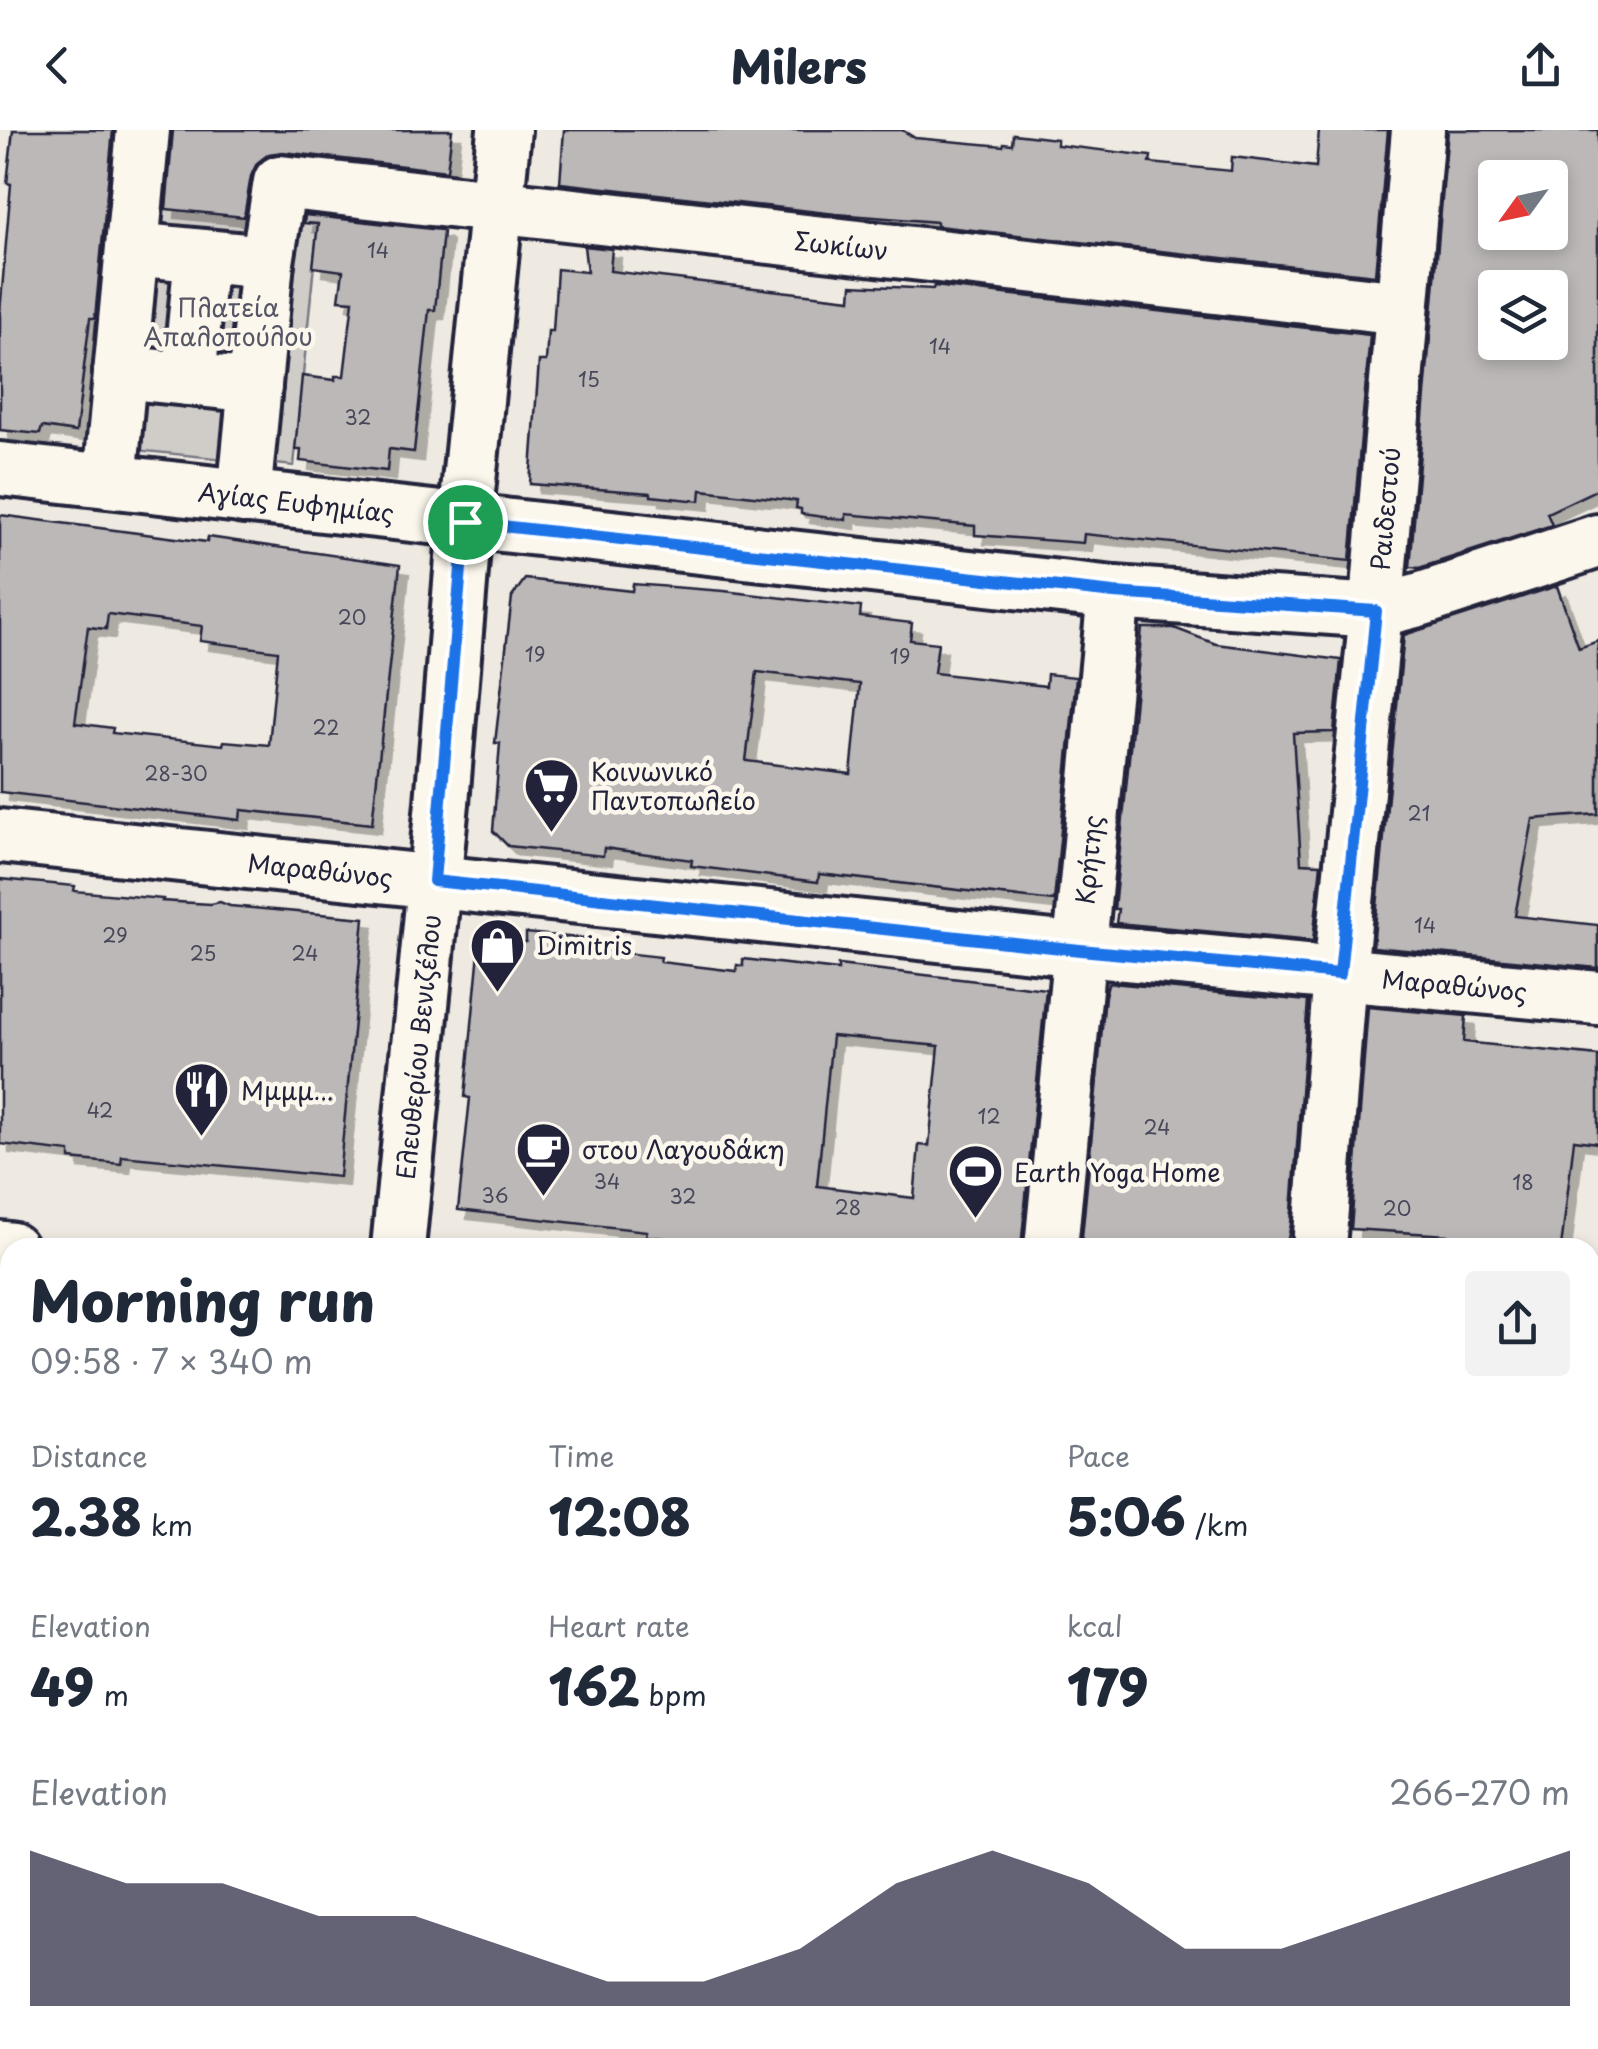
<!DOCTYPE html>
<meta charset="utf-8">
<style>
:root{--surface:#fff;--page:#f2f2f3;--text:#1f2937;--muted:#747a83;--accent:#22223b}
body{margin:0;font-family:"Playpen Sans",sans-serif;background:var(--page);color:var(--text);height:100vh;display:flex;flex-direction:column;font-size:38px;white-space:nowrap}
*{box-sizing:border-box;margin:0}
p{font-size:32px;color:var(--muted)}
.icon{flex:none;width:55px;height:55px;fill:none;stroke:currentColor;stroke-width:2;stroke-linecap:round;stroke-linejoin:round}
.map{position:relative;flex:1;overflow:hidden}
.sheet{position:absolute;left:0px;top:1108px;width:1600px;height:812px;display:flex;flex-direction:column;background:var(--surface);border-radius:30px 30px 0 0;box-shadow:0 5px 15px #0003}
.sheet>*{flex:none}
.needle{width:65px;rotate:237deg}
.fabs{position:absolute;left:1478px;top:30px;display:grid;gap:20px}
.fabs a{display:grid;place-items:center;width:90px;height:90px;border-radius:10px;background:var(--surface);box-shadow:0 5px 15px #0003;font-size:50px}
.pin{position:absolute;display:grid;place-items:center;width:85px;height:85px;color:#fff;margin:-42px;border:5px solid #fff;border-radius:50%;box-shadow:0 2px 10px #0007}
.round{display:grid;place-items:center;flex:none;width:105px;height:105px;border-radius:10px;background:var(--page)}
.headline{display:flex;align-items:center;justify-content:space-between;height:170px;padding:0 30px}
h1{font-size:55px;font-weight:800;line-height:75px}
.stats{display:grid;grid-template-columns:repeat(3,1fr);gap:15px;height:170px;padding:10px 30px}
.stats div{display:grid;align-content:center}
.stats b{font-size:50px;font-weight:800}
.stats small{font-size:28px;font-weight:400}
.stats p{font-size:28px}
.chart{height:280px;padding:20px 30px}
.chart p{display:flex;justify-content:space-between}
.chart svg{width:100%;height:180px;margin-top:10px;fill:var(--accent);opacity:.7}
header{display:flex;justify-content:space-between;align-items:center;height:130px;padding:0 30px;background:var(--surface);font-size:45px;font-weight:800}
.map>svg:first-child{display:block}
.green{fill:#d0cdc9;stroke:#797882;stroke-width:2.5}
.building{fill:#bcb8b8;stroke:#22223b;stroke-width:2.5;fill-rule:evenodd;filter:url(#shadow)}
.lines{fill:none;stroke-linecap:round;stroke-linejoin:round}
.street-casing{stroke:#22223b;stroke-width:60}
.primary-casing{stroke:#22223b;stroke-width:62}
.street{stroke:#fbf7ec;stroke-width:52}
.primary{stroke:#fbf7ec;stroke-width:55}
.route-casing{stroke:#fff;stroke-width:20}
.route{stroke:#1a73e8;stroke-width:12}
.labels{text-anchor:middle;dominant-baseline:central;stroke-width:9;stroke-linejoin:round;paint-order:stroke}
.number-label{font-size:20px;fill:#48485a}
.street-label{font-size:25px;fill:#22223b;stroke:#fbf7ec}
.park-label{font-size:25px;fill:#565566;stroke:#fbf7ec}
.poi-label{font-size:25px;fill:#22223b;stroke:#fbf7ec;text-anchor:start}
</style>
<header><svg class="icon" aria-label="back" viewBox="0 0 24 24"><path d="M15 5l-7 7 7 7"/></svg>Milers<svg class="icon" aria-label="share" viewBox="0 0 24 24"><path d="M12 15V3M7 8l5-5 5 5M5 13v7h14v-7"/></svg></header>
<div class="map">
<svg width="1598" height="1919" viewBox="0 0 1598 1919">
<defs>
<filter id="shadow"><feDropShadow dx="9" dy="9" stdDeviation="0" flood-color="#0004"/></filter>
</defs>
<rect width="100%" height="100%" fill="#eeeae2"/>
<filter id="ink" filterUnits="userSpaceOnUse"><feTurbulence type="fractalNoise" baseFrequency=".01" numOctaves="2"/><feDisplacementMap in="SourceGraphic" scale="20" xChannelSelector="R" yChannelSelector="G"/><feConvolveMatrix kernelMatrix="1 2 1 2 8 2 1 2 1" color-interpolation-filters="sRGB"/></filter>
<g filter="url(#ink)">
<polygon class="green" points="159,78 318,94 294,336 135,320"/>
<g class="building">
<polygon points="13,0 113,0 95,188 90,188 76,302 42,297 40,304 0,300 0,183 11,54 7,53"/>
<polygon points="173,0 452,0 447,41 283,22 269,24 257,33 251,46 244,87 166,79"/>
<polygon points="564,0 902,0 915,8 1003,16 1004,13 1012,14 1013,4 1057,9 1057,15 1151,26 1150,33 1231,41 1232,27 1316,37 1319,0 1388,0 1375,145 937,96 937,92 836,84 560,53"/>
<path d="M1448 0H1598V359L1547 383 1552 395 1419 438 1410 437ZM1495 48H1550V102H1495ZM1495 158H1550V212H1495Z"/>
<polygon points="305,85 441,100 443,102 435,180 429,180 414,322 389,319 387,341 300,331 301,320 295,320 302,246 335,250 335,246 344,246 353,171 339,170 343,141 313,137 318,94 304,93"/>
<polygon points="584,116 612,119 610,141 719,154 851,169 852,155 933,159 934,156 1370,205 1350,431 1084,404 1083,413 975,405 975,396 846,384 846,390 801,384 801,379 796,378 797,371 701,360 700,371 651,366 651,363 530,354 539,231 546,231 548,201 553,201 557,139 587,142"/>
<path d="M0 385 207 412 208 407 400 435 372 694 241 680 240 690 0 662ZM108 484 202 496 200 511 278 521 269 615 224 611 223 615 112 603 113 598 75 593 88 497 106 499Z"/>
<path d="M525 449 632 461 633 454 724 461 861 477 860 487 912 493 910 510 938 513 934 543 1046 556 1047 544 1076 547 1054 771 819 744 818 752 691 736 692 730 604 718 603 726 508 716 493 701 500 613H495L512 467ZM757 542 860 554 851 644 746 631Z"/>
<polygon points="1557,456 1579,518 1598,511 1598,684 1533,689 1515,786 1598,795 1598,838 1373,817 1404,505"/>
<polygon points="1142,498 1174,498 1216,514 1341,530 1334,602 1293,603 1301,733 1321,734 1313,811 1116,793 1118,779 1114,779"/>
<polygon points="0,749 75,756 74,761 163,769 162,771 211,774 220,772 230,776 364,788 339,1047 122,1026 121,1034 70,1029 70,1022 0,1014"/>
<path d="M526 803 588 809V819L661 827 660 832 736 841 737 835 743 836V829L838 840V835L1046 859 1021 1118H924L877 1113V1118H753L646 1106 647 1101 458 1080 470 968 465 967 480 811 526 812ZM832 906 939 916 929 1016 919 1015 914 1068 817 1056Z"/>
<polygon points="1111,853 1308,871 1291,1094 1286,1118 1081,1118 1105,866 1108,854"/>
<polygon points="1368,877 1466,886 1464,912 1598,926 1598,1013 1574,1010 1561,1118 1446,1118 1447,1105 1351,1099"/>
</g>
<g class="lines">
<defs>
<g id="street">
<polyline points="132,119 267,132"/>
<polyline points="120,242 255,256"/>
<polyline points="189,249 201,126"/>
<path id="s1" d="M0 339 1114 463 1376 481 1422 469 1598 411"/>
<polyline points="110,351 143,0"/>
<path id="s2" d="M244 367 267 132 280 52 1402 178"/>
<path id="s3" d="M0 706 1081 820 1598 868"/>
<path id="s4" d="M398 1118 442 673 465 392 504 0"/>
<path id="s5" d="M1051 1118 1114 463"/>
<path id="s6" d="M1319 1118 1340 843 1376 481 1418 0"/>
<polyline points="0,1724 10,1725"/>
<polyline points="1590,1784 1598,1784"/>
<polyline points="1164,1910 1164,1919"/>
<polyline points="366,1919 366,1910"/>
<polyline points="990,1919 990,1910"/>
</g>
<g id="primary">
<polyline points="0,1119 10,1120"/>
<polyline points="1590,1294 1598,1294"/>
</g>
</defs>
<use href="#street" class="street-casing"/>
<use href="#primary" class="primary-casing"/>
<use href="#street" class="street"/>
<use href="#primary" class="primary"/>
</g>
</g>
<g class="lines" filter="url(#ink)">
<defs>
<polygon id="route" points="465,392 1114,463 1376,481 1340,844 1080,820 434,751"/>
</defs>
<use href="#route" class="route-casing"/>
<use href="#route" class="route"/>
</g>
<defs>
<symbol id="supermarket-pin" viewBox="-11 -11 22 30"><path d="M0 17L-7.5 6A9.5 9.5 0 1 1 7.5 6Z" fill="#22223b" stroke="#fbf7ec"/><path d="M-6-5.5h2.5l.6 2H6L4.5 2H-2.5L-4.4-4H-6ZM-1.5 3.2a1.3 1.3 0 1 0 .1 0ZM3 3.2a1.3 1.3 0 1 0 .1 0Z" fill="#fff"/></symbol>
<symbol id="shop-pin" viewBox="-11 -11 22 30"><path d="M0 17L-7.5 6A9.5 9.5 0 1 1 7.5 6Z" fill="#22223b" stroke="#fbf7ec"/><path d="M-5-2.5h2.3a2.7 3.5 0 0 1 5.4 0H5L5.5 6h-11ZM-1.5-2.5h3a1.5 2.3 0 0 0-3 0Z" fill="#fff"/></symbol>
<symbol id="restaurant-pin" viewBox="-11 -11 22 30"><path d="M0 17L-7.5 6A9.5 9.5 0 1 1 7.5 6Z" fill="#22223b" stroke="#fbf7ec"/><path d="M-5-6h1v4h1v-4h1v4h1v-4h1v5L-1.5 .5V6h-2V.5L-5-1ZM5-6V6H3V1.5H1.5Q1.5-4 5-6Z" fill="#fff"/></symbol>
<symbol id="cafe-pin" viewBox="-11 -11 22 30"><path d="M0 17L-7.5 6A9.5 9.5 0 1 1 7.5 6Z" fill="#22223b" stroke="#fbf7ec"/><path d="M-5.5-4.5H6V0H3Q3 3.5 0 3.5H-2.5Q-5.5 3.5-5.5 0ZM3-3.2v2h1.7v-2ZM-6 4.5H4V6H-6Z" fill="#fff"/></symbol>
<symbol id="stadium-pin" viewBox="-11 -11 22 30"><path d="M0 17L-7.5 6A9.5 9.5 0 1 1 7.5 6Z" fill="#22223b" stroke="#fbf7ec"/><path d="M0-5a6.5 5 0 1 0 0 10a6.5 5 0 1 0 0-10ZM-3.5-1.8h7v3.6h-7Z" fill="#fff"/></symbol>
</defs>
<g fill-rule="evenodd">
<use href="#supermarket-pin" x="520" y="624" width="63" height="86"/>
<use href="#shop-pin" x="466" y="784" width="63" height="86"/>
<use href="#restaurant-pin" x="170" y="928" width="63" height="86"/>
<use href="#cafe-pin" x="512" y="988" width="63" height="86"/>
<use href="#stadium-pin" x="944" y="1010" width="63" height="86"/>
</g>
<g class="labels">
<g class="number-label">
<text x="378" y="120">14</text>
<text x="940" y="216">14</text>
<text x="589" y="249">15</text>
<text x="358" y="287">32</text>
<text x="352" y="487">20</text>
<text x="535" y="524">19</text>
<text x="900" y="526">19</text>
<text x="326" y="597">22</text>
<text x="176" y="643">28-30</text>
<text x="1419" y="683">21</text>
<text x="1425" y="795">14</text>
<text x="115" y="805">29</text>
<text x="203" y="823">25</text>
<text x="305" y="823">24</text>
<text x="100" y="980">42</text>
<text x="989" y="986">12</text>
<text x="1157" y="997">24</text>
<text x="607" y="1051">34</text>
<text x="1523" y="1052">18</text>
<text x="495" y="1065">36</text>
<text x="683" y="1066">32</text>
<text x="848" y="1077">28</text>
<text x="1397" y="1078">20</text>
</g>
<g class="street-label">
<text stroke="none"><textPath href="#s2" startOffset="882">Σωκίων</textPath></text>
<text stroke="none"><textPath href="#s1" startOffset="298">Αγίας Ευφημίας</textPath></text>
<text stroke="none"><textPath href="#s6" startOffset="742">Ραιδεστού</textPath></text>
<text stroke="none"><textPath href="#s5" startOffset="390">Κρήτης</textPath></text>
<text stroke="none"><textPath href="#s3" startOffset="322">Μαραθώνος</textPath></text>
<text stroke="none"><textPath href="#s3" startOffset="1462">Μαραθώνος</textPath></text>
<text stroke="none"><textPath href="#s4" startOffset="202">Ελευθερίου Βενιζέλου</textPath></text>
</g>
<g class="park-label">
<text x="228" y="177">Πλατεία<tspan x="228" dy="29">Απαλοπούλου</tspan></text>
</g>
<g class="poi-label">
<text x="591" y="641">Κοινωνικό<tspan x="591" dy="29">Παντοπωλείο</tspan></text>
<text x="536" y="815">Dimitris</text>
<text x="241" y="960">Μμμμ...</text>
<text x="582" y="1019">στου Λαγουδάκη</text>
<text x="1014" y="1042">Earth Yoga Home</text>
</g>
</g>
</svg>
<div class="fabs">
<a><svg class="needle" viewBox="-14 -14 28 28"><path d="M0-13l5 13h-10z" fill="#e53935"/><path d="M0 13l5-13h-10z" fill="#747a83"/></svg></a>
<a><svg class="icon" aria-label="layers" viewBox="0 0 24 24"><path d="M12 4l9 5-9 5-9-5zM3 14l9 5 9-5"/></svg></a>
</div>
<div class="pin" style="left:465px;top:392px;background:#1e9e55"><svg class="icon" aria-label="arrive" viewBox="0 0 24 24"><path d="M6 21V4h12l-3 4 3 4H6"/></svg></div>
<section class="sheet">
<div class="headline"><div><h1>Morning run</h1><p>09:58 · 7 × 340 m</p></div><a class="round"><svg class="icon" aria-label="share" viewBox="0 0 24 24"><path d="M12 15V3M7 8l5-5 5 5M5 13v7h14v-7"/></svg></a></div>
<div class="stats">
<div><p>Distance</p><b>2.38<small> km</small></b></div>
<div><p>Time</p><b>12:08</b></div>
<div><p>Pace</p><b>5:06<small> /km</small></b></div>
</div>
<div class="stats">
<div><p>Elevation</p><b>49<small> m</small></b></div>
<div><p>Heart rate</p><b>162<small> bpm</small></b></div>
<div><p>kcal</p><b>179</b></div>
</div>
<div class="chart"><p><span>Elevation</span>266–270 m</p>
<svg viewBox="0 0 160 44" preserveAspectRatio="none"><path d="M0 44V6L10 14L20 14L30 22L40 22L50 30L60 38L70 38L80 30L90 14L100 6L110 14L120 30L130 30L140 22L150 14L160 6V44z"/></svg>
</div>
</section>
</div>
